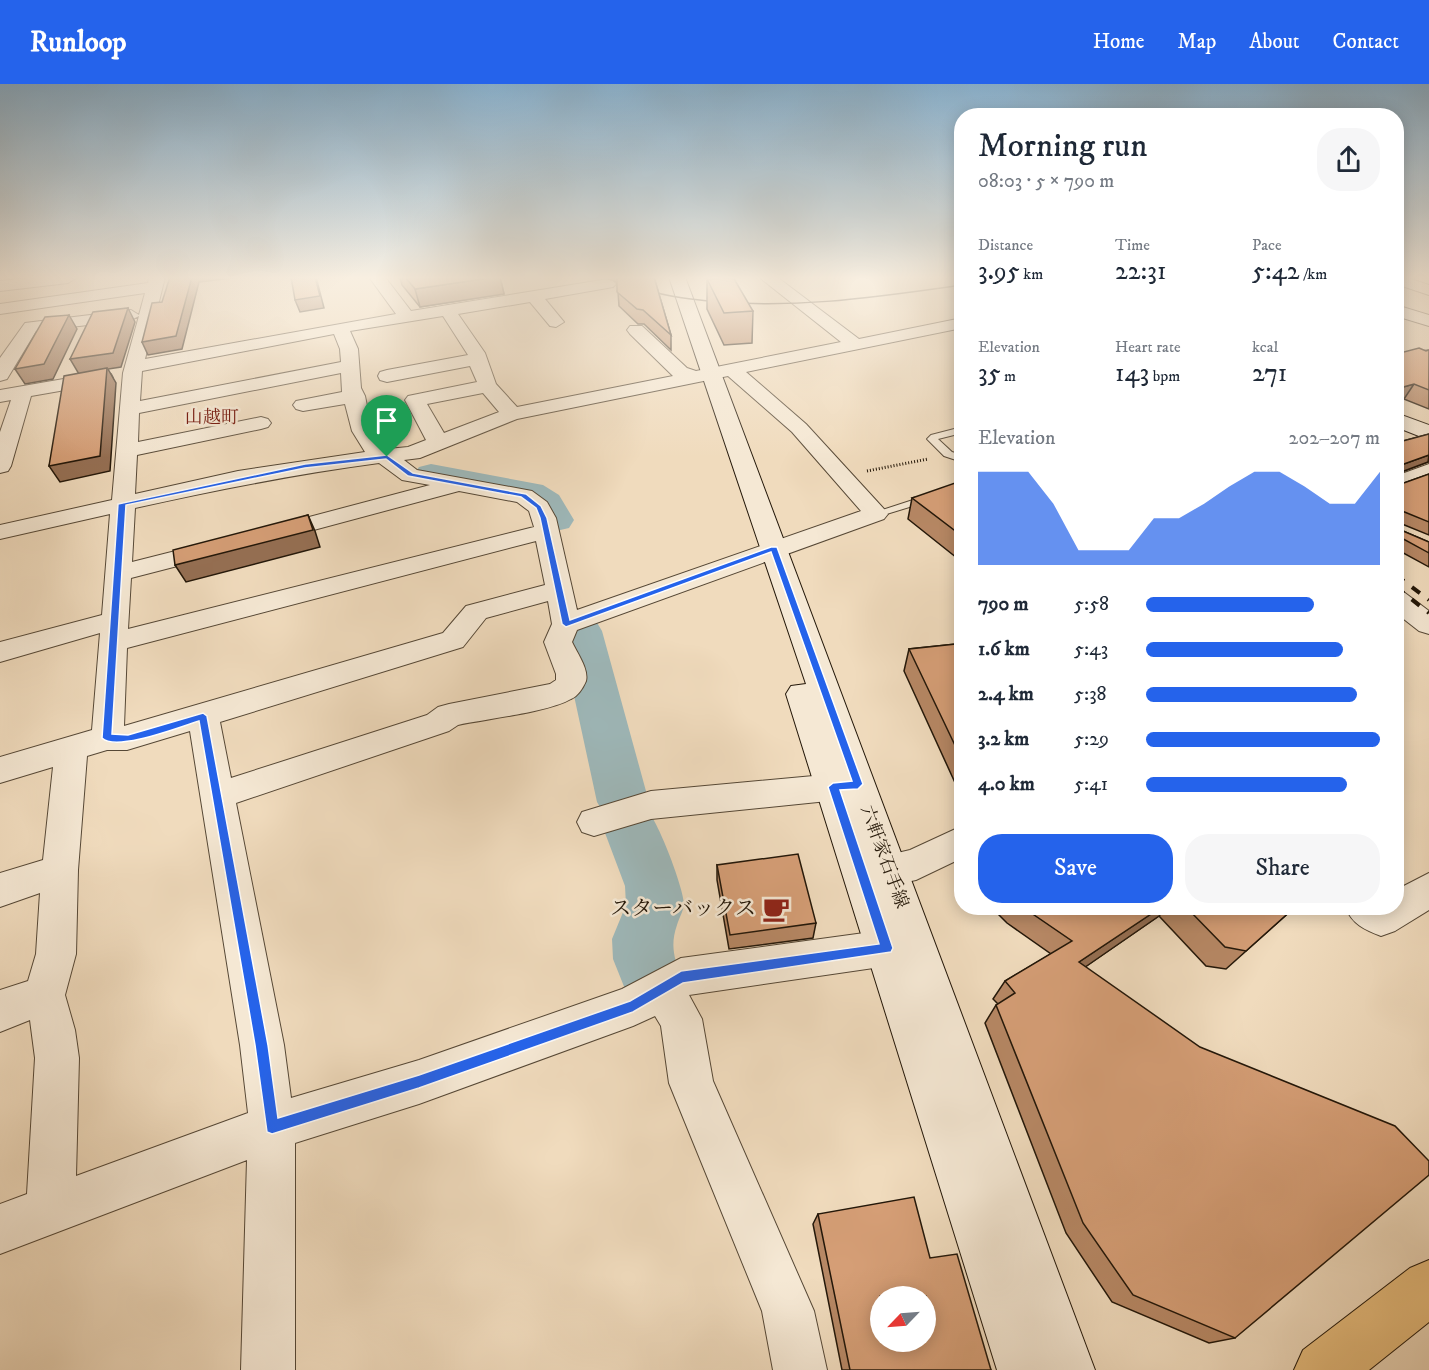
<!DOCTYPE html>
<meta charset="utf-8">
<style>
:root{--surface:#fff;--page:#f6f6f7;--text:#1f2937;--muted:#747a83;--accent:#2563eb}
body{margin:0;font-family:"IM FELL DW Pica","Noto Serif JP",serif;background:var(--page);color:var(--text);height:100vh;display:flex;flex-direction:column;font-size:22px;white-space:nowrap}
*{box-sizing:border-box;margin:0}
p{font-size:20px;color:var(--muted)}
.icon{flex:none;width:33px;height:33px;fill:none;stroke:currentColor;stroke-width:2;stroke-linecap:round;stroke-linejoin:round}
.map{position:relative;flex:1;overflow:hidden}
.panel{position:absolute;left:954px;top:24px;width:450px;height:807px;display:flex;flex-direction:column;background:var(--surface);border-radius:24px;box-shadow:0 3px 15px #0003}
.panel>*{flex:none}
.needle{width:39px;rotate:245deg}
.fabs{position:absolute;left:870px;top:1202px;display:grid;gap:12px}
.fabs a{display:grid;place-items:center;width:66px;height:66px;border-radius:50%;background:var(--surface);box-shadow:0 3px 15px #0003;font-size:30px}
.pin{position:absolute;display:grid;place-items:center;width:51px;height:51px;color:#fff;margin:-62px -26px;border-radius:50% 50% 50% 0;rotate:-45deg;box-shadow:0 0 6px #0007}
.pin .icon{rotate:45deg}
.round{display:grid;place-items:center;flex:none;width:63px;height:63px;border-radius:24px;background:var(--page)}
.overview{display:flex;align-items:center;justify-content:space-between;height:102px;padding:0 24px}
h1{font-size:33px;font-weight:600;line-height:45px}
.metrics{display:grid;grid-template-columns:repeat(3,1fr);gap:9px;height:102px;padding:6px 24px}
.metrics div{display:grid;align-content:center}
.metrics b{font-size:26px;font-weight:600}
.metrics small{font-size:16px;font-weight:400}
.metrics p{font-size:16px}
.chart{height:168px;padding:12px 24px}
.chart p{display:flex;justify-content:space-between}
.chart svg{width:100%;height:108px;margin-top:6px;fill:var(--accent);opacity:.7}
.cta{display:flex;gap:12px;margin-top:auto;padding:12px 24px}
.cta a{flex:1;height:69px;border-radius:24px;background:var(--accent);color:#fff;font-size:24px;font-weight:600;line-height:69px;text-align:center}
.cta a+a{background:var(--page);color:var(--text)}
ul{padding:0 24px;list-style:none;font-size:20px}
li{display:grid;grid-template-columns:96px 72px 1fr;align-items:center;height:45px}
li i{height:15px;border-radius:8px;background:var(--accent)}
header{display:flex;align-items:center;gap:36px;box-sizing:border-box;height:84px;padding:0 30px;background:var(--accent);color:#fff}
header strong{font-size:28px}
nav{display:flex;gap:33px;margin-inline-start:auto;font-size:21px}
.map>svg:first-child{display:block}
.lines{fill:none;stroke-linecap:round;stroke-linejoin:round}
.river{fill:#9eb9bb;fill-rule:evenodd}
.lane-casing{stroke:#564836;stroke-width:2}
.street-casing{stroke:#564836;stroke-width:2}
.secondary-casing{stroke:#231709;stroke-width:2}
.primary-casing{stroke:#231709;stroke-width:2}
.path{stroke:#231709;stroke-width:3;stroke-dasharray:1 2;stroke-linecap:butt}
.lane{fill:#f5e8d4;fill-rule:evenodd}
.street{fill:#f5e8d4;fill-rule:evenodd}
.secondary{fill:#f5e8d4;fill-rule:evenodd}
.primary{fill:#e8be7e;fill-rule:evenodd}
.tram{stroke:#231709;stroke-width:1.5}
.rail{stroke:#231709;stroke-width:4;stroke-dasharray:10 10;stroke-linecap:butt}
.wall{fill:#b78865;stroke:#231709;stroke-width:1.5}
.shaded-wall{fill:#956f53;stroke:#231709;stroke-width:1.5}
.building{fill:#d59e76;stroke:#231709;stroke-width:1.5;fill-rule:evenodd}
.route{fill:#2563eb;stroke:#fff;stroke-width:1.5;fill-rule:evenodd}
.labels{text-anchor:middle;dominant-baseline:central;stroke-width:5;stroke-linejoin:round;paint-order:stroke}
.far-quarter-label{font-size:18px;fill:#7a1f14;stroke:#f5e8d4}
.street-label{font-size:18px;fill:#231709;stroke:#f5e8d4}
.near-poi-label{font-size:21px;fill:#231709;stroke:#f5e8d4;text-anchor:end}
</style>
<header>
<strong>Runloop</strong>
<nav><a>Home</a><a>Map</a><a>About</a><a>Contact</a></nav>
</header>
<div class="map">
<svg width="1429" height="1286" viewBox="0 0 1429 1286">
<rect width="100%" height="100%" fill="#f0dbbd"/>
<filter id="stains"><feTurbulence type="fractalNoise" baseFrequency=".00333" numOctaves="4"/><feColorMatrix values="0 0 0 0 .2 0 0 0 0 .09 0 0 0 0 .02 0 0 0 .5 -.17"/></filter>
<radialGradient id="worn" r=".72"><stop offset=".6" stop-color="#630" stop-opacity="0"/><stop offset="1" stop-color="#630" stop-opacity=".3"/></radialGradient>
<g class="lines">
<g class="river">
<polygon points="431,380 543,401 559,411 574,436 569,444 556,447 543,444 533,425 521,417 419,397 414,390 419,383"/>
<path d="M581 533 596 537 602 547 649 718 646 725C657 734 683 802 684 819 684 826 679 834 677 841 670 861 674 875 682 894L673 915 651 924 629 915 613 875 612 855 626 821 625 802 602 741 606 733 597 718 560 547 566 537Z"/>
</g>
<defs>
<g id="lane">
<polygon points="962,343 962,349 938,355 952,368 962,371 962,378 944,372 927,355 931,351"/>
<polygon points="962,400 962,407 880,432 872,432 870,430"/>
</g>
<g id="street">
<polygon points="38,193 76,194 68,199 0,207 0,197"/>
<path d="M149 193H165L145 275 396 230 369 193H385L411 227 608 195 613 197 616 200 613 203 545 215 564 238 556 243 550 242 530 218 458 230 485 269 496 300 517 323 673 292 630 250 627 246 630 242H642L687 284 696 287 841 258 759 193H777L859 255 962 234V244L746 288 806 340 884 425 888 430 884 435 577 546 572 558C577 569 589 585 586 597 583 604 578 612 571 615 549 628 486 635 458 641L449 647 236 719 284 961 291 1014 419 976 622 905 681 874 908 843 922 848 928 861 922 874 908 879 689 911 702 935 713 997 814 1227 827 1286H773L762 1227 669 999 661 942 655 932 633 942 419 1020 295 1059V1286H241L247 1076 0 1170V1120L27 1110 35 974 30 936 0 948V906L28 897 36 870 40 809 0 823V789L43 776 53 683 0 699V673L92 646 100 549 0 578V558L102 531 110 430 0 455V441L112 416 123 289 139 232 131 236 36 247 7 295 0 297V274L25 239 131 226 139 231 145 209 0 230V220L148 199ZM443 232 468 271 387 286 380 288 378 292 380 296 387 298 470 282 477 298 408 312 405 316 426 356 408 363 388 365 381 361 372 347 365 312 361 304 358 265 350 247ZM334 250 340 265 341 278 140 317 142 287ZM341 289 342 308 296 317 293 321 296 325 303 327 345 320 352 347 365 368 238 387 135 410 137 371 261 345 268 343 271 339 268 335 261 333 138 358 139 329ZM728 292 792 348 861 427 577 526 556 434 547 418 532 407 417 386 404 376 420 374 517 335ZM483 309 499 328 444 349 427 320ZM379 379 402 396 430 401 260 446 257 451 260 456 269 458 459 407 517 418 529 427 534 443 128 545 131 494 224 470 228 465 224 460 215 457 132 478 135 424C216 406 296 390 379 379ZM536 457 545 501 466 522 443 549 124 642 127 564ZM548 517 552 540 544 558 556 590V596L550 600 449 620 438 623 427 631 231 694 220 638 463 563 486 534ZM190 647 240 961 248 1029 76 1092 79 974 75 946 65 911 76 870 78 786 87 672 107 666H127Z"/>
<polygon points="1396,193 1405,193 1429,201 1429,211 1396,200"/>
<polygon points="1396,221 1429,231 1429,242 1396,232"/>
<polygon points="104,288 111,290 113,294 111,298 31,312 11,382 8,387 0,389 0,348 11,316 0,318 0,306"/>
<polygon points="1429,380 1429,395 1396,407 1396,392"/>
<polygon points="1396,507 1405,509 1429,527 1429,550 1419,547 1396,529"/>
<polygon points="857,688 869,692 874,701 869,710 857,714 651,735 594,752 582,748 577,738 582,728 651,707"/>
<polygon points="962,742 962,774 916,796 864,807 851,802 846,791 851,780 910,766"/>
<path d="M1429 789V826L1395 847 1381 852C1365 846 1352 840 1346 824H1396V806Z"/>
</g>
<g id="secondary">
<polygon points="669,193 685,193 1095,1286 997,1286 786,610 791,602 806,600"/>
<polygon points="1396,329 1429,341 1429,356 1396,343"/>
</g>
<polygon id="primary" points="1429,1176 1429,1238 1369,1286 1294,1286 1303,1266 1410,1184"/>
</defs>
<use href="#lane" class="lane-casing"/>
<use href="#street" class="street-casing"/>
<use href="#secondary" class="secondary-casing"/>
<use href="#primary" class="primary-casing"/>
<polyline class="path" points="867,387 928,375"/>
<use href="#lane" class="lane"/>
<use href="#street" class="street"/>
<use href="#secondary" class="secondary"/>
<use href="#primary" class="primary"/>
<path class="tram" d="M602 193C631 202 661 212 691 215 782 227 872 214 962 201"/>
<g class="rail">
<polyline points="1396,491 1429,516"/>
<polyline points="1396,503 1429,529"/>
</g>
</g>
<g class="wall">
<polygon points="400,193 500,193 504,210 420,223 402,201"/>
<polygon points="615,193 654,193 671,251 671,266 644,240 638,240 619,222 617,194 615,195"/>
<polygon points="707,195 753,227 752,259 724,261 707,225"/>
<polygon points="1429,266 1429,325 1404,315 1396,317 1396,270"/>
<polygon points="1429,350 1429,378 1428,378 1401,388 1401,397 1404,399 1429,390 1429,451 1402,440 1403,447 1429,458 1429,483 1396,465 1396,354 1403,357"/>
<polygon points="962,404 962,478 908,435 912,414"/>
<polygon points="962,558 962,714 904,587 909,565 956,560"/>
<polygon points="717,781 816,839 813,854 729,865 717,796"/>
<polygon points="992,824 1294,824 1226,885 1206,882 1159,832 1085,883 1235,1254 1209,1259 1112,1218 1066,1149 985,939 996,921 998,920 993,915 1005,897 1051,870 1007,839"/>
<polygon points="818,1130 930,1174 991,1286 842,1286 813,1140"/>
</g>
<g class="shaded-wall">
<polygon points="192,193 241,193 199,198 182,265 148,271 142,258"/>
<polygon points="315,193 316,193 324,224 300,228 295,216"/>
<polygon points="496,193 500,193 504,210 420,223 415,205"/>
<polygon points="128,224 135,238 121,283 108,285 116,299 110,387 60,398 49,382 79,290 70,275"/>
<polygon points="69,231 77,245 53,295 25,300 15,285"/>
<polygon points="1414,300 1404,315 1396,317 1396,305"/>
<polygon points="1429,371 1428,378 1396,390 1401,381"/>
<polygon points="308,431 315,447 320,463 186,498 175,481"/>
<polygon points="1160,824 1167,824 1159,832 1065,897 1079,878"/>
</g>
<g class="building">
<polygon points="170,193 192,193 176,252 142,258 152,219 162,218"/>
<polygon points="291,193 315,193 320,212 295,216"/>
<polygon points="405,193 496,193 415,205"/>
<polygon points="617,193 654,193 671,251 643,226 637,225 617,208"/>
<polygon points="733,193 753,227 724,229 707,195"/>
<polygon points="128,224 113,269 70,275 93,228"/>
<polygon points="69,231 44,280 15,285 45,233"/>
<polygon points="1419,264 1426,267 1429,266 1429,306 1414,300 1396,305 1396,270"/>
<polygon points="107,284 100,372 49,382 64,292"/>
<polygon points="1429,350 1429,371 1401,381 1401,397 1404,399 1429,390 1429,438 1402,427 1403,447 1429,458 1429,469 1396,451 1396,354 1403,357"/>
<polygon points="955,399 962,404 962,452 912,414"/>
<polygon points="308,431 313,446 175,481 173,466"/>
<polygon points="962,558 962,676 909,565 956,560"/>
<polygon points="798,770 816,839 730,851 717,781"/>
<polygon points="1024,824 1160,824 1079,878 1200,963 1395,1042 1429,1077 1429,1091 1235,1254 1133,1211 1083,1139 996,921 1015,909 1005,897 1072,857"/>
<polygon points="1187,824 1294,824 1246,867 1225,863"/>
<path d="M914 1113 930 1174 957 1170 991 1286H850L818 1130ZM880 1212H926V1257H880Z"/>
</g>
<linearGradient id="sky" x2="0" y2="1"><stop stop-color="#8ab6d6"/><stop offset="0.52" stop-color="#f8efe1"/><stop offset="1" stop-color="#f8efe1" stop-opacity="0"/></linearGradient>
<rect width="1429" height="373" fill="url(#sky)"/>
<path class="route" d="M387 371 413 389 526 410 541 422 547 434 570 536 771 463H777L863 700 858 705 840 706 893 864 891 868 683 899 633 928 419 1004 272 1050 267 1048 255 961 199 637C180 643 116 668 102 654L118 420 305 380ZM386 375 408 392 521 413 536 424 540 434 562 540 566 543 771 468 852 697 833 699 828 703 879 860 681 887 630 917 419 991 278 1034 268 961 207 632 203 629 128 651 112 650 126 421 305 384Z"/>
<defs>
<symbol id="cafe-bare" viewBox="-9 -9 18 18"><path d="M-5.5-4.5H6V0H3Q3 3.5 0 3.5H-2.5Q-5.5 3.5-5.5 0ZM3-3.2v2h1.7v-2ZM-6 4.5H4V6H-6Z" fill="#8f2418" stroke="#f5e8d4" stroke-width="2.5" paint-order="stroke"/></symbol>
</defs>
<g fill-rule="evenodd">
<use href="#cafe-bare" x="757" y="806" width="38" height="38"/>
</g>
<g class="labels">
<g class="far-quarter-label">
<text x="212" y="334">山越町</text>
</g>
<g class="street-label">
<text transform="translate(884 773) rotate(70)">六軒家石手線</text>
</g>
<g class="near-poi-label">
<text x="756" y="825">スターバックス</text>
</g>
</g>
<rect width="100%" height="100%" filter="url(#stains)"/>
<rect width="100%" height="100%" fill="url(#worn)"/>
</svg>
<div class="fabs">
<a><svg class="needle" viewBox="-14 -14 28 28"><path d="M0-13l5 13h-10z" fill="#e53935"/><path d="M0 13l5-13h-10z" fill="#747a83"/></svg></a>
</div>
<div class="pin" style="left:387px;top:373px;background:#1e9e55"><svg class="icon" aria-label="arrive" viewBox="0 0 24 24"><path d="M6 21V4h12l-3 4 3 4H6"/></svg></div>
<section class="panel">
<div class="overview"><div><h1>Morning run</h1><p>08:03 · 5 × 790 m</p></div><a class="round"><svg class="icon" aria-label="share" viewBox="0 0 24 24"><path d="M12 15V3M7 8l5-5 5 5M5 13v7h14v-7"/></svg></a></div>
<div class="metrics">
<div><p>Distance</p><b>3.95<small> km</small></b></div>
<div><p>Time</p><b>22:31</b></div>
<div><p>Pace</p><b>5:42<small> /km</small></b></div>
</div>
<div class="metrics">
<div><p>Elevation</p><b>35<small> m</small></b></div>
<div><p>Heart rate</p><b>143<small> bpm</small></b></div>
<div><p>kcal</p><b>271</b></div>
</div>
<div class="chart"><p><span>Elevation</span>202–207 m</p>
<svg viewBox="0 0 160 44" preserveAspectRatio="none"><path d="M0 44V6L10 6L20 6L30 19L40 38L50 38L60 38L70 25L80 25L90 19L100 12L110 6L120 6L130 12L140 19L150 19L160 6V44z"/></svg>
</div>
<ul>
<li><b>790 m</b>5:58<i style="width:72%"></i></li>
<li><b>1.6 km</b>5:43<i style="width:84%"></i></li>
<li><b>2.4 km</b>5:38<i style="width:90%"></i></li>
<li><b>3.2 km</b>5:29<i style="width:100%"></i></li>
<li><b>4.0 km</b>5:41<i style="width:86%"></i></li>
</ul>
<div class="cta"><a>Save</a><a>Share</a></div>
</section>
</div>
